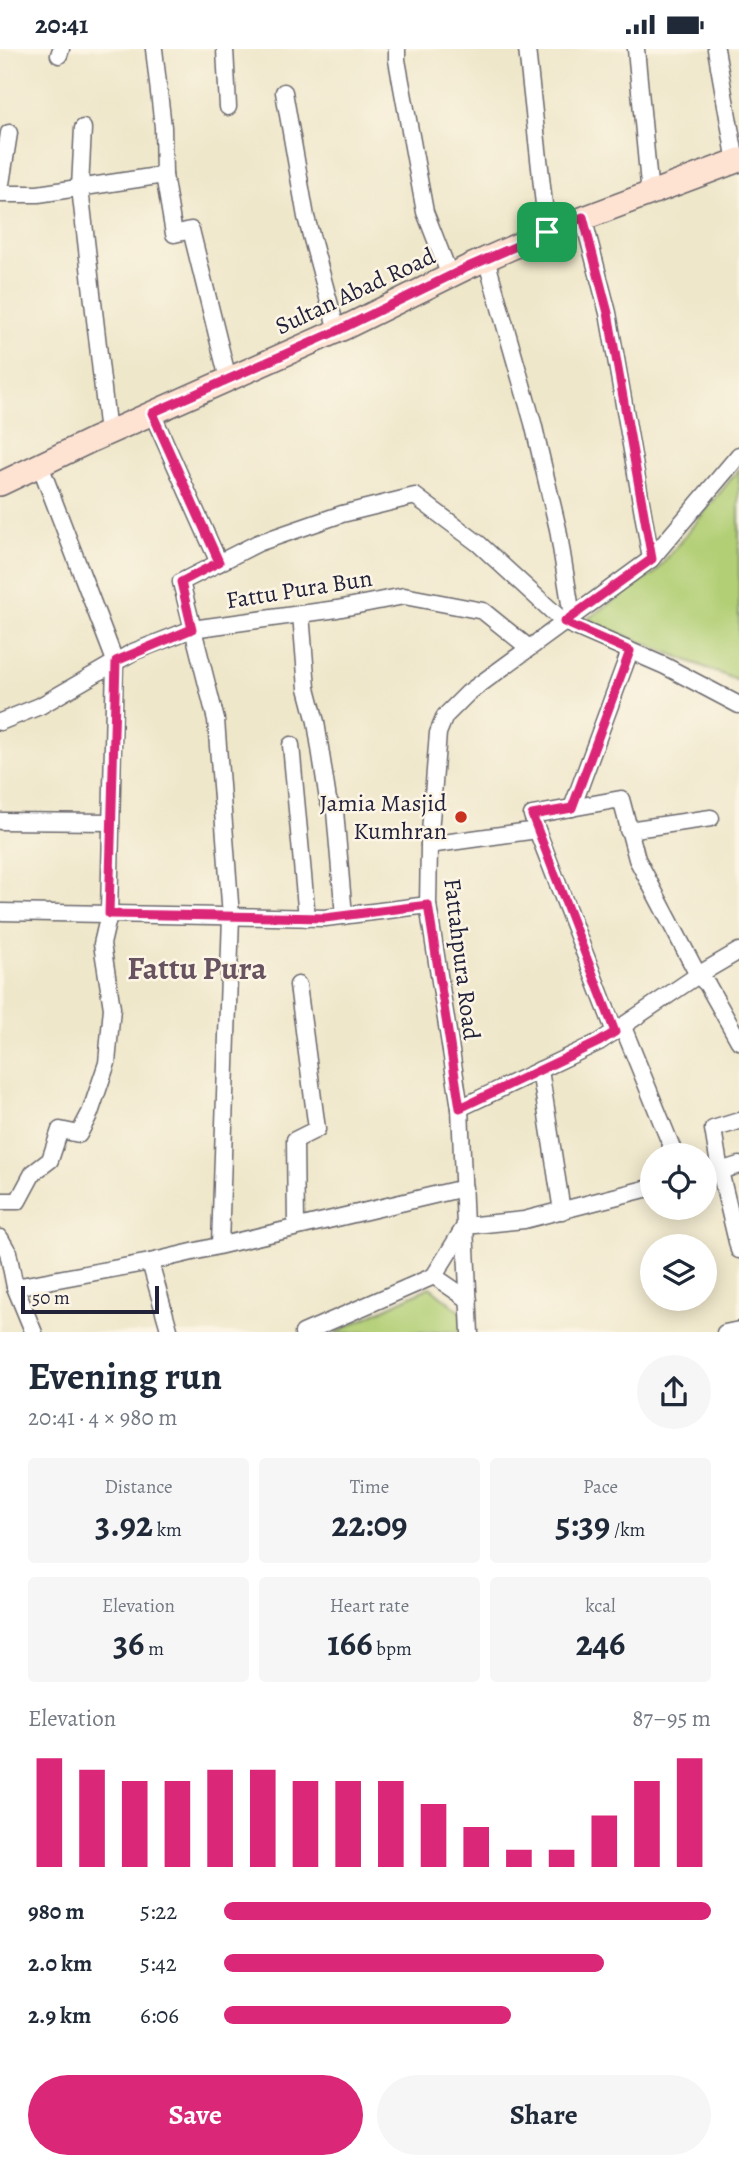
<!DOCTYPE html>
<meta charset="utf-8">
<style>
:root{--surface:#fff;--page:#f6f6f7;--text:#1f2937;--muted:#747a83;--accent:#db2777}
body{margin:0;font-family:Alegreya,serif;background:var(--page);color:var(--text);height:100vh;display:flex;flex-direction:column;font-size:26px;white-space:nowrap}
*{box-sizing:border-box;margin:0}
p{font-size:23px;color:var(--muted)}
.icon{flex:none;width:38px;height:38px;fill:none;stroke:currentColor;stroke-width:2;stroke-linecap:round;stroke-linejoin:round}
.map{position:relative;height:1283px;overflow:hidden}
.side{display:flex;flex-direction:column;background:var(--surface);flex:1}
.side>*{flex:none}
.tools{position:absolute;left:640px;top:1094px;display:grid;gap:14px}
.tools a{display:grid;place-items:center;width:77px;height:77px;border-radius:50%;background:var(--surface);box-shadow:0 4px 18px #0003;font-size:35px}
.scale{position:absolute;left:21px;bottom:18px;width:138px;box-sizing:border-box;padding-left:7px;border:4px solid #22223b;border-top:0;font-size:19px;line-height:24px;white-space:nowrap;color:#22223b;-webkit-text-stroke:5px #fcf5e5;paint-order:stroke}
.pin{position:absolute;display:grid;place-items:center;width:60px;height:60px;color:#fff;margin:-30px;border-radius:14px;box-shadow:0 4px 10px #0006}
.round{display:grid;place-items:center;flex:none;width:74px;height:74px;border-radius:37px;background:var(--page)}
.headline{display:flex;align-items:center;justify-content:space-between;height:119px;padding:0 28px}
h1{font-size:38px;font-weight:600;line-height:52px}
.metrics{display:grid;grid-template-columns:repeat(3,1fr);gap:10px;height:119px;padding:7px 28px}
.metrics div{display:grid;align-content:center;border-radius:7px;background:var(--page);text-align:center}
.metrics b{font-size:35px;font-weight:600}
.metrics small{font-size:19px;font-weight:400}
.metrics p{font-size:19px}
.chart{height:196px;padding:14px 28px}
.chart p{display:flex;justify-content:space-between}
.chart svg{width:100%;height:126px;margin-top:7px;stroke:var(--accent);stroke-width:6}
.button{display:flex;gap:14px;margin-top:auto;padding:14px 28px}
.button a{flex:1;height:80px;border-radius:42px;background:var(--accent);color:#fff;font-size:28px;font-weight:600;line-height:80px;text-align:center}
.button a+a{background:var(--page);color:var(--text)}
ul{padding:0 28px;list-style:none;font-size:23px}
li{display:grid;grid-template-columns:112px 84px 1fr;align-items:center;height:52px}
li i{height:18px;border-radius:9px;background:var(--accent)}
.status{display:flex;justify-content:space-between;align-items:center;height:49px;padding:0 35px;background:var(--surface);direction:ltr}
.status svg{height:19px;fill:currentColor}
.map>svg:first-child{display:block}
.green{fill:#b2cf76;stroke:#6a7858;stroke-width:2}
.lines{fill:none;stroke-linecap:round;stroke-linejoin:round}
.street-casing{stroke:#6a676d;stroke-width:19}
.secondary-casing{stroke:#6a676d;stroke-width:26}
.street{stroke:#fff;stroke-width:16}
.secondary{stroke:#fee3d2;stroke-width:23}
.route-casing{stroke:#fff;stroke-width:14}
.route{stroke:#db2777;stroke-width:9}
.poi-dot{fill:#c8321e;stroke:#fcf5e5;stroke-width:2.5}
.labels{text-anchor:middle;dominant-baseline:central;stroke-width:5;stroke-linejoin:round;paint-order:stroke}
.street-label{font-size:24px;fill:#22223b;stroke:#fcf5e5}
.poi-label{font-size:24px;fill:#22223b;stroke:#fcf5e5;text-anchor:end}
.district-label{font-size:32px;font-weight:bold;fill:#67525f;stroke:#fcf5e5}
</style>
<div class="status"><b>20:41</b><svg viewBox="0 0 49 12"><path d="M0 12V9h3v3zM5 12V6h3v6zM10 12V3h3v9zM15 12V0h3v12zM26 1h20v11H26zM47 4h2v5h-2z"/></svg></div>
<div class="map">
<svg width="739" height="1284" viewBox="0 0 739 1284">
<rect width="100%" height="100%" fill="#fcf5e5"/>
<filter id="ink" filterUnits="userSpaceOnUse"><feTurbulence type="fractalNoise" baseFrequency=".0143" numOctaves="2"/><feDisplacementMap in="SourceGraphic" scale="14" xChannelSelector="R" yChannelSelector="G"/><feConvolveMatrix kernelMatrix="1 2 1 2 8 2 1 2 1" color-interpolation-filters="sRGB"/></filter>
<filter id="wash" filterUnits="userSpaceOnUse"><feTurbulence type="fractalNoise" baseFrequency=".00686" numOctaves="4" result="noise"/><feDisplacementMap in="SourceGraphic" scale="28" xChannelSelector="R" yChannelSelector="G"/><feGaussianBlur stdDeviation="1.57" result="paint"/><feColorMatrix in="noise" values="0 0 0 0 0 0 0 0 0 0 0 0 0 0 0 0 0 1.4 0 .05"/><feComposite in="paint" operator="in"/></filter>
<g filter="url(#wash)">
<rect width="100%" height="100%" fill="#efe7ca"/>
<g class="green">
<polygon points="739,420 739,632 586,571 655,524"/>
<polygon points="430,1238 461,1263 462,1283 334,1284"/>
</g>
</g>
<g filter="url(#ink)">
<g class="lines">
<defs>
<g id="street">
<polyline points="154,0 163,78 164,126"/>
<polyline points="225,0 228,58"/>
<polyline points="397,0 397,11 425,163 450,227"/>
<polyline points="527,0 547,183"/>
<polyline points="636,0 650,146"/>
<polyline points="716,0 736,113"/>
<polyline points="59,6 61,0"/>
<polyline points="284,43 306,168 337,282"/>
<polyline points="80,139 108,384"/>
<polyline points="80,139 83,79"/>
<polyline points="0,141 9,84"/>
<polyline points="0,145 38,145 164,126 174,185 191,181 228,330"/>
<polyline points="583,168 608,264 651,510"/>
<polyline points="486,210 533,374 558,480 572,567"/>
<polyline points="152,364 219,514"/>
<polyline points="301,565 307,639 316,673 328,751 335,762 344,867"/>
<polyline points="0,673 40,657 133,603 192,580 337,560 404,547 483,562 529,599"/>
<polyline points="291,696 307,869"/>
<polyline points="572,759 630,602"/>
<polyline points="0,772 111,773"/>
<polyline points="537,781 615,983"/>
<polyline points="628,781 711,769"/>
<polyline points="429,796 537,781 532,766 621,750 637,810 698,926 707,935 739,992"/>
<polyline points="0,863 325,869 428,856"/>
<polyline points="623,978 675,1106"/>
<polyline points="540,1021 562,1162"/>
<polyline points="460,1059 599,993 698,926 739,902"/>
<polyline points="739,1116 720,1122 739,1201"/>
<polyline points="705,1125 720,1122 713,1080 739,1072"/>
<polyline points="0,1152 18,1152 33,1124 50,1111 60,1081 79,1085 90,1064 107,1014 112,959 102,895 109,865 115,612 40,416"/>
<polyline points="296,1177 295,1091 317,1080 298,936"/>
<polyline points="0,1189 8,1203 15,1238 34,1284"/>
<polyline points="220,1196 231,867 216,671 181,533 258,494 342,465 415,447 479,495 564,573 665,617 739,656"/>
<polyline points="150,1213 170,1284"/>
<polyline points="434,1227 469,1251"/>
<polyline points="15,1238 150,1213 464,1139"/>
<polyline points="303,1284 434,1227 465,1177 460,1059 428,856 429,796 438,684 445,667 468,644 651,510 739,406"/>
<polyline points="470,1284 465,1177 524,1171 653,1138"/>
<polyline points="725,1284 739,1281"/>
</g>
<polyline id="secondary" points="0,435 92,391 346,278 468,218 547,183 739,111"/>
</defs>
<use href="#street" class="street-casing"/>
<use href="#secondary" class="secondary-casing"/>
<use href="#street" class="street"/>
<use href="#secondary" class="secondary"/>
</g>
</g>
<g class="lines" filter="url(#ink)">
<defs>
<polygon id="route" points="583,168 608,264 652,510 564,573 630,602 572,759 532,766 615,983 599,993 460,1059 428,856 325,869 109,865 116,612 192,580 181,533 219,513 152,364 337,282 468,218"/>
</defs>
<use href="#route" class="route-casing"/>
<use href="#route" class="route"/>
</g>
<circle class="poi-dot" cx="461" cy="768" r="7"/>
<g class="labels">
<g class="street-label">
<text transform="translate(355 242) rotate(-25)">Sultan Abad Road</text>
<text transform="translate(299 540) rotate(-9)">Fattu Pura Bun</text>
<text transform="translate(462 910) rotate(83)">Fattahpura Road</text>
</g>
<g class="poi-label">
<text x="447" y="754">Jamia Masjid<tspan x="447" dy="28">Kumhran</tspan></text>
</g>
<g class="district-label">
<text x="197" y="919">Fattu Pura</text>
</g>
</g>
</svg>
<div class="tools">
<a><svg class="icon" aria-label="locate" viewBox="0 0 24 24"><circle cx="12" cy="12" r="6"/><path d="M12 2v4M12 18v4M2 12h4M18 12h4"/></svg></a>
<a><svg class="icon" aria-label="layers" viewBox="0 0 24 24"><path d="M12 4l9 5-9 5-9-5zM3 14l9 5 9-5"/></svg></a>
</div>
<div class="scale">50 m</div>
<div class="pin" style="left:547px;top:183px;background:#1e9e55"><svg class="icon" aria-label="arrive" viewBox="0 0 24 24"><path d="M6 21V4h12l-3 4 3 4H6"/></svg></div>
</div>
<section class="side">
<div class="headline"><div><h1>Evening run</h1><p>20:41 · 4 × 980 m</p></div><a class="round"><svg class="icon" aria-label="share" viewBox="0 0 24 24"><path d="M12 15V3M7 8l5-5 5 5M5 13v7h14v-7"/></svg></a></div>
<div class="metrics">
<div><p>Distance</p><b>3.92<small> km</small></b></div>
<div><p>Time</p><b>22:09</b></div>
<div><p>Pace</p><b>5:39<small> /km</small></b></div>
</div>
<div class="metrics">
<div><p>Elevation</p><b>36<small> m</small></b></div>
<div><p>Heart rate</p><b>166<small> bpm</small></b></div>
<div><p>kcal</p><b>246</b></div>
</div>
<div class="chart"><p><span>Elevation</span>87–95 m</p>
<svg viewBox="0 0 160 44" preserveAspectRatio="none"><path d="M5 44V6M15 44V10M25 44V14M35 44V14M45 44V10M55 44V10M65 44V14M75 44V14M85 44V14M95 44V22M105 44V30M115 44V38M125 44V38M135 44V26M145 44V14M155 44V6"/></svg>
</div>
<ul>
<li><b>980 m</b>5:22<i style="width:100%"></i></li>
<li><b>2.0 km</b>5:42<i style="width:78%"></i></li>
<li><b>2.9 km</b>6:06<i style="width:59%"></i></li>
</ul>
<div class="button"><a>Save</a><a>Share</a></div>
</section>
